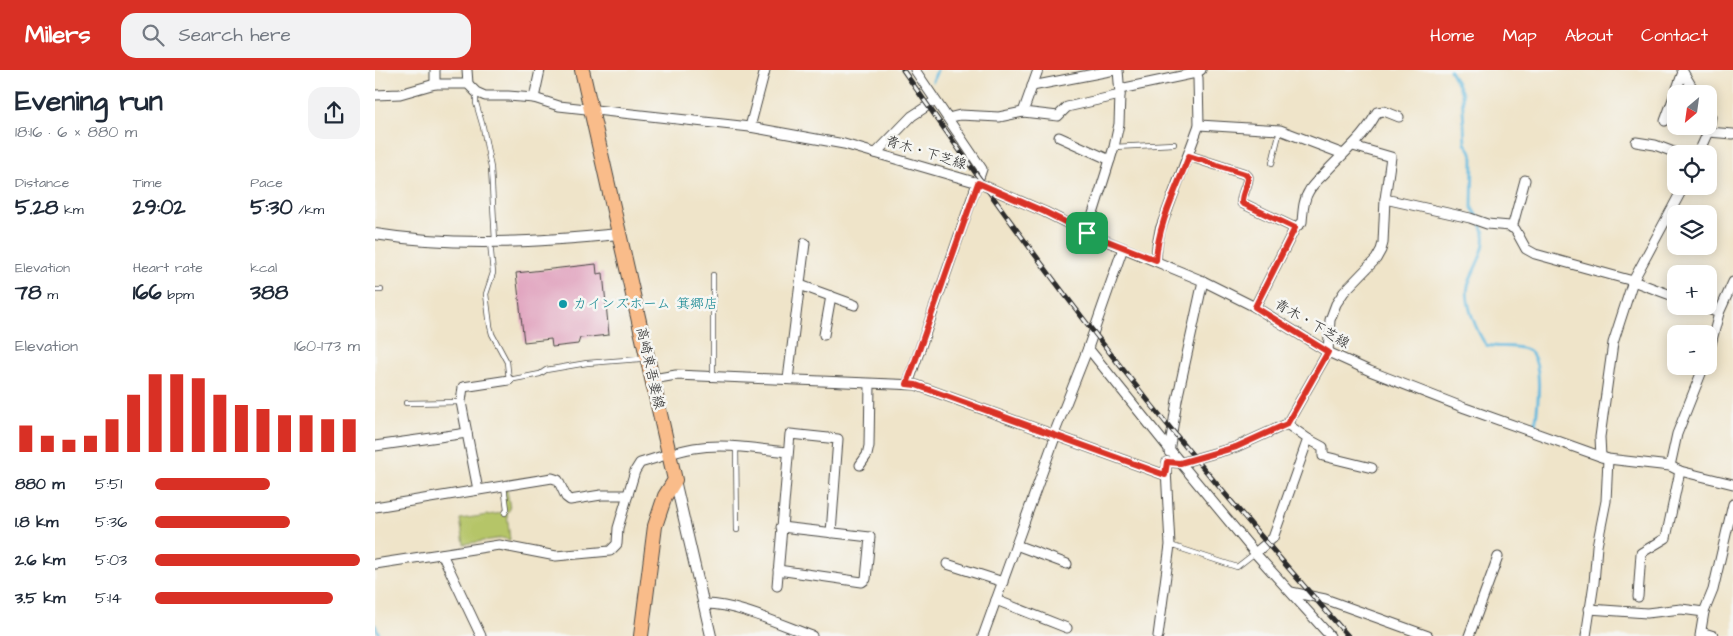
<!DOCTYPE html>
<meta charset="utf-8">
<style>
:root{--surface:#fff;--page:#f2f2f3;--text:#1f2937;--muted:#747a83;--accent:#d93025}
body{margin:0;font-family:"Architects Daughter","Klee One",sans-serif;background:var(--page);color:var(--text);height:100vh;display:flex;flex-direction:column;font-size:19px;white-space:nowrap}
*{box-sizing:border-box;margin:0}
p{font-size:16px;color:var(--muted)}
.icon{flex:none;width:28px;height:28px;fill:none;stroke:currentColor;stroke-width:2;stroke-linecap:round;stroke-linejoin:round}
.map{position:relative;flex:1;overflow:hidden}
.panel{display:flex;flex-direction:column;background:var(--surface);width:375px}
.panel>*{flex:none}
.needle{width:32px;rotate:209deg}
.buttons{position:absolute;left:1292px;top:15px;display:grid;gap:10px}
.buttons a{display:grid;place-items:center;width:50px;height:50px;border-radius:10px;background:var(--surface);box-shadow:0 2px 12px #0003;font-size:25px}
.pin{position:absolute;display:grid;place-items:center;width:42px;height:42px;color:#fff;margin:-21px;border-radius:10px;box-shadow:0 2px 8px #0006}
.round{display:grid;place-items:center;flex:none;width:52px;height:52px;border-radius:15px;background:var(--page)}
.overview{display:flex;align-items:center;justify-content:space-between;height:85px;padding:0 15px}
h1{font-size:28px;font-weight:700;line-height:38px}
.stats{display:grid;grid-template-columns:repeat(3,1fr);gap:8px;height:85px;padding:5px 15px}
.stats div{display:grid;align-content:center}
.stats b{font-size:21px;font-weight:700}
.stats small{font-size:14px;font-weight:400}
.stats p{font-size:14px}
.chart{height:140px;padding:10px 15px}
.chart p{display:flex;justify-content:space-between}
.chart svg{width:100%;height:90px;margin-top:5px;stroke:var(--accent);stroke-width:6}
ul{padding:0 15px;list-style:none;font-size:16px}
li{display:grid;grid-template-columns:80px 60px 1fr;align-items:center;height:38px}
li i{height:12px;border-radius:6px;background:var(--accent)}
header{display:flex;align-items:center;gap:30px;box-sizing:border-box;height:70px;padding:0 25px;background:var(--accent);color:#fff}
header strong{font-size:24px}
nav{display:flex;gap:28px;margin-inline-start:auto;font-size:18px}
.search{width:350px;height:45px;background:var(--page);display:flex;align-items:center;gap:12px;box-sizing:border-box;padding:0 18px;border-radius:15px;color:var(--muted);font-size:19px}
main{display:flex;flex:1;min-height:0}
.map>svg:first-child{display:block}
.green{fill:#b5c568;stroke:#70784a}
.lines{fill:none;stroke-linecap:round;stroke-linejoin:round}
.stream{stroke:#60b8dd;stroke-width:3}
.building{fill:#e1a4bf}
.service-casing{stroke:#484743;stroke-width:6}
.minor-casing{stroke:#484743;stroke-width:11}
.tertiary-casing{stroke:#484743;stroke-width:12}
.primary-casing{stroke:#484743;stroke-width:16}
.service{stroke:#fff;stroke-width:4.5}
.minor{stroke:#fff;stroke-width:9}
.tertiary{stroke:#fff;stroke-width:10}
.primary{stroke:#f9bc8a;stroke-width:14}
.rail-casing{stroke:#2b2b2b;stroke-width:5}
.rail{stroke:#f6f6f2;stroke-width:3;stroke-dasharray:9;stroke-linecap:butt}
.route-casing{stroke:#fff;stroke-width:10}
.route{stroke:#d93025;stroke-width:6}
.culture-dot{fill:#0f9aa8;stroke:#f6f6f2;stroke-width:2}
.labels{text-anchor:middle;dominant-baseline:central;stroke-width:5;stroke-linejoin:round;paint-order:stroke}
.street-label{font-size:14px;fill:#2b2b2b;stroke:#f6f6f2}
.culture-label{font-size:14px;fill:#0d838f;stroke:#f6f6f2;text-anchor:start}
</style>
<header>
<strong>Milers</strong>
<div class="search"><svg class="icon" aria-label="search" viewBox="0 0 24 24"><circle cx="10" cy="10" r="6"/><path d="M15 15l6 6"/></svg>Search here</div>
<nav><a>Home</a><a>Map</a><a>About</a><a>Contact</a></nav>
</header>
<main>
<section class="panel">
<div class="overview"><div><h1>Evening run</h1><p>18:16 · 6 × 880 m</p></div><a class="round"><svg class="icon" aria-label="share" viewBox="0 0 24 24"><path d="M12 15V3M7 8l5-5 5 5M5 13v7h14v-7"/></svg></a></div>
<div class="stats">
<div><p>Distance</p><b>5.28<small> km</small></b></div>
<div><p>Time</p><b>29:02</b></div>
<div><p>Pace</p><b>5:30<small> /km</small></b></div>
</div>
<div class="stats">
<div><p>Elevation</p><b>78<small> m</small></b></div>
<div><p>Heart rate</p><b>166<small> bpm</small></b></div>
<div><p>kcal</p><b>388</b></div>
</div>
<div class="chart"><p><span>Elevation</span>160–173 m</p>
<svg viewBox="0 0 160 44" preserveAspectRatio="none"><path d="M5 44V31M15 44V36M25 44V38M35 44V36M45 44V28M55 44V16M65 44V6M75 44V6M85 44V8M95 44V16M105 44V21M115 44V23M125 44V26M135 44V26M145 44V28M155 44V28"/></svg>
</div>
<ul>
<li><b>880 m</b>5:51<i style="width:56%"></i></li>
<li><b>1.8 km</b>5:36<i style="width:66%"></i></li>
<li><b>2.6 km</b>5:03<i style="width:100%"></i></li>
<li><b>3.5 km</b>5:14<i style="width:87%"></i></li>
</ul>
</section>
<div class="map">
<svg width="1358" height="566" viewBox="0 0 1358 566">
<rect width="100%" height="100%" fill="#f6f6f2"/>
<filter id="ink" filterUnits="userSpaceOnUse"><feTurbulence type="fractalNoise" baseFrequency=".02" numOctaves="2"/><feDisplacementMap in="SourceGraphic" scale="10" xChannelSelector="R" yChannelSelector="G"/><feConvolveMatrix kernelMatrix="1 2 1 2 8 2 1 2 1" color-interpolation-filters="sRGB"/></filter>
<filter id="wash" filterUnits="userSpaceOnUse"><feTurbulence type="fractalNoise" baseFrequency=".0096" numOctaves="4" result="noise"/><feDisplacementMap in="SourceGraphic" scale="20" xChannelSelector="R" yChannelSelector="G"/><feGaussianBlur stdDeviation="1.12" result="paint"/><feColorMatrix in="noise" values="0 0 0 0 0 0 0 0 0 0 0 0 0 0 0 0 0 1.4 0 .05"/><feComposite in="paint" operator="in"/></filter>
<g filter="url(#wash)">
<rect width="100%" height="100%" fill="#efe4c9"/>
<polygon class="green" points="132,420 135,439 132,443 135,470 127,468 89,474 85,449 127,443 129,440 127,421"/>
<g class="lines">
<g class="stream">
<polyline points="1075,0 1087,23 1090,73 1095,80 1098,88 1097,138 1103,148"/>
<polyline points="558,11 562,0"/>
<path d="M1106 154C1117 175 1098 197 1093 216 1089 232 1102 262 1111 275 1123 278 1138 275 1150 279 1171 285 1162 342 1160 357"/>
<polyline points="0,555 5,566"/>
</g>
</g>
<g id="blocks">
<polygon class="building" points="221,194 222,204 228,203 234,265 205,268 203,274 177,277 176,269 149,272 141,203"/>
</g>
</g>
<g filter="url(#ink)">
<use href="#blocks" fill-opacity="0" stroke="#484743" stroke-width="1"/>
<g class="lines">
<defs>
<g id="service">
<polyline points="101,22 101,33 108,57 116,98 120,171"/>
<polyline points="739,77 799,74"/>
<polyline points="897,93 905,60"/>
<polyline points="115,172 118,203 111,224 115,256 117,264 132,292 134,310 165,304 171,300 212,293 265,289 271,287"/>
<polyline points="338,205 338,306"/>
<polyline points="0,220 6,220"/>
<polyline points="31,333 86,332"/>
<polyline points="361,377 362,460"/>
<polyline points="129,416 132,439 130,443"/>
<polyline points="795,475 862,497 880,483"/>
</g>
<g id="minor">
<polyline points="60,0 60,14"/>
<polyline points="92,0 93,14"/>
<polyline points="1307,0 1321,24"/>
<polyline points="657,16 740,0"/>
<polyline points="745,19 821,3 826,0"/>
<polyline points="0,25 25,24 60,14 93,14 101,22 110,26 133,26 159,28 184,36 375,57 469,74 603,113 670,142 712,163 828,211 880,237 953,282 995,301 1090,338 1233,389 1295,396 1305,401 1358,414"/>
<polyline points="159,28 165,0"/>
<polyline points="648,42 663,0"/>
<polyline points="573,48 585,45 624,47 648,42 683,46 692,37 745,25"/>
<polyline points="1290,51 1308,2"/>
<polyline points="824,55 905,60 968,84"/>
<polyline points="375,57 390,0"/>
<polyline points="1333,62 1358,64"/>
<polyline points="684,67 735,90"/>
<polyline points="1261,72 1280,75 1304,84"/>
<polyline points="501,83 537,46 560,31"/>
<polyline points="1323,84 1333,62 1336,47 1334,44"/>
<path d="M814 86 870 104 873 107C873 116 866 124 867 133L920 158"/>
<polyline points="1010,129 1095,148 1112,154 1135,156 1140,159 1151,179 1160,184 1258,211 1301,227"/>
<polyline points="1137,158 1150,110"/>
<polyline points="712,163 739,77 744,54 745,25 743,0"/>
<polyline points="781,190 782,176 785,160 824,55 823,8 821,3"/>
<polyline points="425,215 480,235"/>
<polyline points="1326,236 1344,243"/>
<path d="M880 237 920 158 927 152C928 142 928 130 934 121 937 115 944 109 949 104 968 83 990 67 1002 42L1009 41 1024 47"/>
<polyline points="449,265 456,226"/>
<polyline points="713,278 795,380 880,483 955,566"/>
<polyline points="1334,282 1344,243 1358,212"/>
<polyline points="278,309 301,305 541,315 790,405"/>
<polyline points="413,309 430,173"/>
<polyline points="533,314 607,99 540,0"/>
<polyline points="933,369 948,377 948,386 997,398"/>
<polyline points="0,376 92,363"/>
<polyline points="794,382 802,330 828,211"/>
<polyline points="1226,387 1225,367 1238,273 1258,211 1309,116"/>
<polyline points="792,392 805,393 861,377 912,354 953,282 955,250 961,234 969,222 1001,189 1006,180 1008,173 1010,129 1016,87 978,76"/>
<polyline points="485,395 492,385 494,376 495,314"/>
<polyline points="1295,396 1302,364 1329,296"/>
<polyline points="103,420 86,332 88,317 134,310"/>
<polyline points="0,437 177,408 183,410 191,427 195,430 226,425 253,425"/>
<polyline points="641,475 692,494"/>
<polyline points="880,483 898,468 933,369 912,354"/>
<polyline points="67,484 106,566"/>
<path d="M0 494 124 475 181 486 235 481 242 474 243 458 260 401 265 393C283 388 300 381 319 378 350 373 382 379 413 382"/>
<polyline points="572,494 628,512"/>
<polyline points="403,500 487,512 491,509 495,467 406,457"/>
<polyline points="402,516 415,364 463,369 456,463"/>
<polyline points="916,522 950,529 1053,566"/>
<polyline points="1263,527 1266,483 1291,468 1305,401"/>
<polyline points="621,530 692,558"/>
<path d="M329 534C360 533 407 555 437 566"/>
<polyline points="1214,539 1272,543 1306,539 1329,542"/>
<polyline points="1326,562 1339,566"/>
<polyline points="608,566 679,370 679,364 713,278 748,178"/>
<polyline points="783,566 795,475 791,399"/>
<polyline points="1094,566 1123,487"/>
<polyline points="1211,566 1219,513 1222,476 1231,431 1233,389"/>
<polyline points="1325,566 1329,542 1338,520 1358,434"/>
</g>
<g id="tertiary">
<path d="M0 164C80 177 164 172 244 164"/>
<polyline points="300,410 336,566"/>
</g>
<polyline id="primary" points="207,0 300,410 290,426 280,456 266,566"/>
</defs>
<use href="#service" class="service-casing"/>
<use href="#minor" class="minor-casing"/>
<use href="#tertiary" class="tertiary-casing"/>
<use href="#primary" class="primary-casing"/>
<use href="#service" class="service"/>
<use href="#minor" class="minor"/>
<use href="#tertiary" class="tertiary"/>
<use href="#primary" class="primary"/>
<defs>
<path id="rail" d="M528 0C593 93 658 185 728 274 806 374 889 471 973 566"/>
</defs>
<use href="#rail" class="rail-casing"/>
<use href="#rail" class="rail"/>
</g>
</g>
<g class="lines" filter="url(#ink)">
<defs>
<path id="route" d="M814 86 870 104 873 107C873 116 866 124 867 133L920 158 880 237 953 282 912 354 861 377 805 393 792 392 790 405 541 315 532 314 603 113 670 142 712 163 781 190C783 154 801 120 814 86Z"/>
</defs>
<use href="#route" class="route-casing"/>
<use href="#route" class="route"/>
</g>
<circle class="culture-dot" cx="188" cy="234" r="5"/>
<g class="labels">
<g class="street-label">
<text transform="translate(551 83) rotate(17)">青木・下芝線</text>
<text transform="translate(937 254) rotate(30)">青木・下芝線</text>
<text transform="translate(275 298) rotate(77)">高崎東吾妻線</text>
</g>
<g class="culture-label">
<text x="198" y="234">カインズホーム 箕郷店</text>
</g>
</g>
</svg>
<div class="buttons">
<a><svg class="needle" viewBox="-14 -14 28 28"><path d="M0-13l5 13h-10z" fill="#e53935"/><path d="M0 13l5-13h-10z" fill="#747a83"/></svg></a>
<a><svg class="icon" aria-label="locate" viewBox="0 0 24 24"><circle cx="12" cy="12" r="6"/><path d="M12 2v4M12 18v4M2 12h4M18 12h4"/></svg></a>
<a><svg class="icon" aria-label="layers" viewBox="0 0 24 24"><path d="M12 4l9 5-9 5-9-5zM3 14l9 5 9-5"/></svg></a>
<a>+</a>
<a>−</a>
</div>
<div class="pin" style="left:712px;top:163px;background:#1e9e55"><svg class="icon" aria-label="arrive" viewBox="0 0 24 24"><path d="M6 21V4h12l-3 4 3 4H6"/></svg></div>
</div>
</main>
